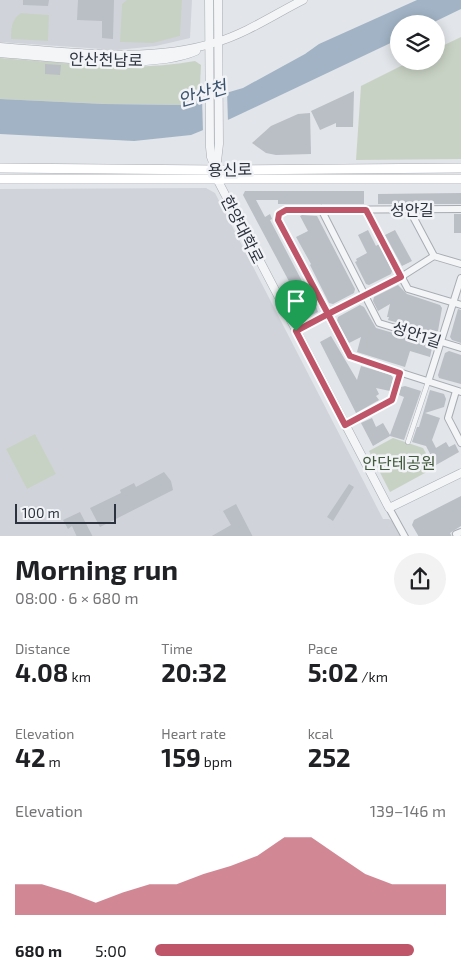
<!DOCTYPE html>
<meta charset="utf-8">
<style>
:root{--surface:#fff;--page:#f2f2f2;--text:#202124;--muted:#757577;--accent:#bf5568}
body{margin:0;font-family:"Exo 2","Noto Sans KR",sans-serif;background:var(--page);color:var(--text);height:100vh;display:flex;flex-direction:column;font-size:19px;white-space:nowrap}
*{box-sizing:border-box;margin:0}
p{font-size:16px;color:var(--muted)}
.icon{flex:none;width:28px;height:28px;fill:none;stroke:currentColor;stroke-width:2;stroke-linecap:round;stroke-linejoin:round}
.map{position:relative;height:536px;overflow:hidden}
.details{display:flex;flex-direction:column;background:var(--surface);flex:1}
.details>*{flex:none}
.controls{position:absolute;left:390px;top:15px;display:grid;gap:10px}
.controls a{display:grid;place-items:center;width:55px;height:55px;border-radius:50%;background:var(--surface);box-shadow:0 2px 12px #0003;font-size:25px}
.scale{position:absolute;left:15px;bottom:12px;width:101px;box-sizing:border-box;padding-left:5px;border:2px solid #2c333f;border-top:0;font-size:14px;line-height:18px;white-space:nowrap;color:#2c333f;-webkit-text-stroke:4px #f1f3f6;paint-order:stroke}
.pin{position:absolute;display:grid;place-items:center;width:42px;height:42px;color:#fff;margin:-51px -21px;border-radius:50% 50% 50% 0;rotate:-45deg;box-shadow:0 0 5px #0007}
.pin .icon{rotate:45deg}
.round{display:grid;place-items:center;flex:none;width:52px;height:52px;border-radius:26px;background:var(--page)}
.headline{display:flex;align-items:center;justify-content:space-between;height:85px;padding:0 15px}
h1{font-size:28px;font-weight:700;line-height:38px}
.stats{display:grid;grid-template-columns:repeat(3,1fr);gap:8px;height:85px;padding:5px 15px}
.stats div{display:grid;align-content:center}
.stats b{font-size:25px;font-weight:700}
.stats small{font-size:14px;font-weight:400}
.stats p{font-size:14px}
.chart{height:140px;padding:10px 15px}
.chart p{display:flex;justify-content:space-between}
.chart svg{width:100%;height:90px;margin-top:5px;fill:var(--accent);opacity:.7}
ul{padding:0 15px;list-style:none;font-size:16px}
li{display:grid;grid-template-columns:80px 60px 1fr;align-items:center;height:38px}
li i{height:12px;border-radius:6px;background:var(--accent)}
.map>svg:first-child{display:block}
.built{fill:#d0d4da}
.green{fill:#c8d2c4}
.water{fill:#a1b3c5}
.pier{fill:#e2e5e9}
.building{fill:#babec5}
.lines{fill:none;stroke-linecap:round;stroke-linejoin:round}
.pedestrian-casing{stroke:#a8acb3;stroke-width:5.5}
.minor-casing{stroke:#a8acb3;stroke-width:8}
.tertiary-casing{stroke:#a8acb3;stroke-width:9}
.secondary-casing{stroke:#a8acb3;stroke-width:10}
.pedestrian{stroke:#f4f5f7;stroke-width:4.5}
.minor{stroke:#f4f5f7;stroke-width:6}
.tertiary{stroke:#f4f5f7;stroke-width:8}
.secondary{stroke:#fff;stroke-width:9}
.route-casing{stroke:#fff;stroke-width:10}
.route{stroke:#bf5568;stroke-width:6}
.labels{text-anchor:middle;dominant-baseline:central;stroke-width:5;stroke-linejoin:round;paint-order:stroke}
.street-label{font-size:16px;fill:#2c333f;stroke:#f1f3f6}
.park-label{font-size:16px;fill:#41593b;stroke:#f1f3f6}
.water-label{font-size:18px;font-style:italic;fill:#3a536e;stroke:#f1f3f6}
</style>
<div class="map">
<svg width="461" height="537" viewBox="0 0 461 537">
<rect width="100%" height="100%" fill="#e2e5e9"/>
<g class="built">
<polygon points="0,0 192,0 190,38 156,46 117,50 0,42"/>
<polygon points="206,188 215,193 383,519 389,519 395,523 402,536 0,536 0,189"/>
</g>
<g class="green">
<polygon points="127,0 182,0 180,36 153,43 120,42 122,4"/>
<path d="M21 13 49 15 48 41 11 39C11 28 11 20 21 13Z"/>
<polygon points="461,37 461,159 356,160 361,86 411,61 436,61 436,49"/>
<path d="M0 58C64 62 131 73 195 61L201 65 200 85 185 105 104 104 0 99Z"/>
<polygon points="35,434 56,474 27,489 6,449"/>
<polygon points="393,438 423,448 434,468 390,492 369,451"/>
</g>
<polygon class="water" points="417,0 461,0 461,9 430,24 399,24 399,39 230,119 191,135 134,141 0,134 0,99 104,104 185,105 243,88 305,54 319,44"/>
<polygon class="pier" points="227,90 228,123 203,133 202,97"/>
<g class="building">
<polygon points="23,0 49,0 48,6 23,5"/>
<polygon points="78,0 114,0 113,39 102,38 102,21 77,20"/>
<polygon points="45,64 61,65 60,75 45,74"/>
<polygon points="354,91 353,127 336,127 336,123 320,130 311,111"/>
<polygon points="310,113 311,154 276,155 266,153 252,143 271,126 298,114"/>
<polygon points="245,191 364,191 364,204 278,204 278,200 256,200 265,217 270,214 272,219 270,220 304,285 313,297 318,312 308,317 243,195"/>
<polygon points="461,193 461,204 378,204 378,194"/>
<rect x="454" y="214" width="7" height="19"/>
<polygon points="302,215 317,216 355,289 354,293 333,304 329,303 310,265 311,264 296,237 308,231 300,216"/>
<polygon points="368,230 376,246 379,244 392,271 391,274 369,285 366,284 355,262 357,261 356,259 367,253 358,235"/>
<polygon points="395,230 412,261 402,266 385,235"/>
<polygon points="398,285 407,294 440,305 442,308 438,331 435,333 388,320 389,317 387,317 390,304 378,311 373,301 374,297"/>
<polygon points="360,305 364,307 376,328 431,344 432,348 430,357 410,351 405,367 357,352 361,337 349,343 337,321 338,317"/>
<polygon points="458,309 461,310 461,343 452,340 450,337"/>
<polygon points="331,336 357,380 361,366 391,375 393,378 390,391 376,388 379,394 376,396 379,400 356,413 320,342"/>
<polygon points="449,351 461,355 461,384 439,378 438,375 445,353"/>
<polygon points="405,386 421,391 404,440 390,436 373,446 361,423 372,418 376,427 383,423 390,435 404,397 399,395 401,387"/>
<polygon points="430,390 444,394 446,399 444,407 425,413 440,418 432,440 436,448 446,442 449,447 455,444 459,452 436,465 426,446 412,442 417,427 419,427"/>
<polygon points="164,472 171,481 173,490 100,527 90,508 121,493 120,490 134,483 136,487"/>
<polygon points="349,484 354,487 333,521 327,517"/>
<polygon points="461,496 461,526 450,533 452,537 419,537 412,525 414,520"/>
<polygon points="236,504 253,537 210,537 231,525 223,511"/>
<polygon points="80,512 93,537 77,537 72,526 68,529 63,520"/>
</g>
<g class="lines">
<defs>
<polyline id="pedestrian" points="408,442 428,382"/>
<g id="minor">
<polyline points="321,209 379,323 461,348"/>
<polyline points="409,209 434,256 461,264"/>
<polyline points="461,209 286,210 279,214 278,220 349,356 461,392"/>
<polyline points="366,210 408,289 461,305"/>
<polyline points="296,331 401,277 434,256"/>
<polyline points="428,382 461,278"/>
<polyline points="456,391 448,418 461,443"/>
<polyline points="345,425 392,401 400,373"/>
<polyline points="389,508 405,537"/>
<polyline points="458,537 456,534 461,532"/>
</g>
<g id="tertiary">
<polyline points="209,0 210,147 211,157 216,170"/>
<polyline points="218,0 219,144 216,170 217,179 389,508 461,473"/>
<path d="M0 47C71 52 147 64 217 42 247 33 275 14 303 0"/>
<path d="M0 53C50 57 151 71 196 51"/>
</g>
<g id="secondary">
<polyline points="0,168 216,170 461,168"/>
<polyline points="0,179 461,179"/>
</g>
</defs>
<use href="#pedestrian" class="pedestrian-casing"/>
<use href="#minor" class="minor-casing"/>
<use href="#tertiary" class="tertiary-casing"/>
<use href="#secondary" class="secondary-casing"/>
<use href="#pedestrian" class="pedestrian"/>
<use href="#minor" class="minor"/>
<use href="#tertiary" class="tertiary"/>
<use href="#secondary" class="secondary"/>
</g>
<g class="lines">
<defs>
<polyline id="route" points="296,331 345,425 392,400 400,373 350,356 328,314 401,277 366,210 286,210 279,214 278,220 328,314 296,331"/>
</defs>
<use href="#route" class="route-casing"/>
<use href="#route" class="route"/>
</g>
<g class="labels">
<g class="street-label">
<text transform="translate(106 59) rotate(1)">안산천남로</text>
<text transform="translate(230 169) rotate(-1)">용신로</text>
<text x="412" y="209">성안길</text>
<text transform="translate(243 229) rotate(63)">한양대학로</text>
<text transform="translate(417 334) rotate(18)">성안1길</text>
</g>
<g class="park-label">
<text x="399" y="462">안단테공원</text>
</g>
<g class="water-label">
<text transform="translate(202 93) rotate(-17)">안산천</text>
</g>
</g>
</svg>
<div class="controls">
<a><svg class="icon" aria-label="layers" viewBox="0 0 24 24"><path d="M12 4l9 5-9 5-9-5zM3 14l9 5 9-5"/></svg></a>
</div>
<div class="scale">100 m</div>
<div class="pin" style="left:296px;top:331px;background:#1e9e55"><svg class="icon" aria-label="arrive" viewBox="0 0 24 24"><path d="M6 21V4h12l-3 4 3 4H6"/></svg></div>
</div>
<section class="details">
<div class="headline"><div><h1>Morning run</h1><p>08:00 · 6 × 680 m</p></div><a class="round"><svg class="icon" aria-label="share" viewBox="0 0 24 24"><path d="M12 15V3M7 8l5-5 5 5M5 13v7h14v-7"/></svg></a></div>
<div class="stats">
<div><p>Distance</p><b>4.08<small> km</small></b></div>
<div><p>Time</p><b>20:32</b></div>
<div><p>Pace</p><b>5:02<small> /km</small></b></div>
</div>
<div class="stats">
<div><p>Elevation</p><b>42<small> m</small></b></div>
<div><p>Heart rate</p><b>159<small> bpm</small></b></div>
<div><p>kcal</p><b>252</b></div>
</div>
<div class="chart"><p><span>Elevation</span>139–146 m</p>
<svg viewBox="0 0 160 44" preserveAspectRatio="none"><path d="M0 44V29L10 29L20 33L30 38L40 33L50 29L60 29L70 24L80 20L90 15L100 6L110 6L120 15L130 24L140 29L150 29L160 29V44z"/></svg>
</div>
<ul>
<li><b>680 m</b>5:00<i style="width:89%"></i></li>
</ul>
</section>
